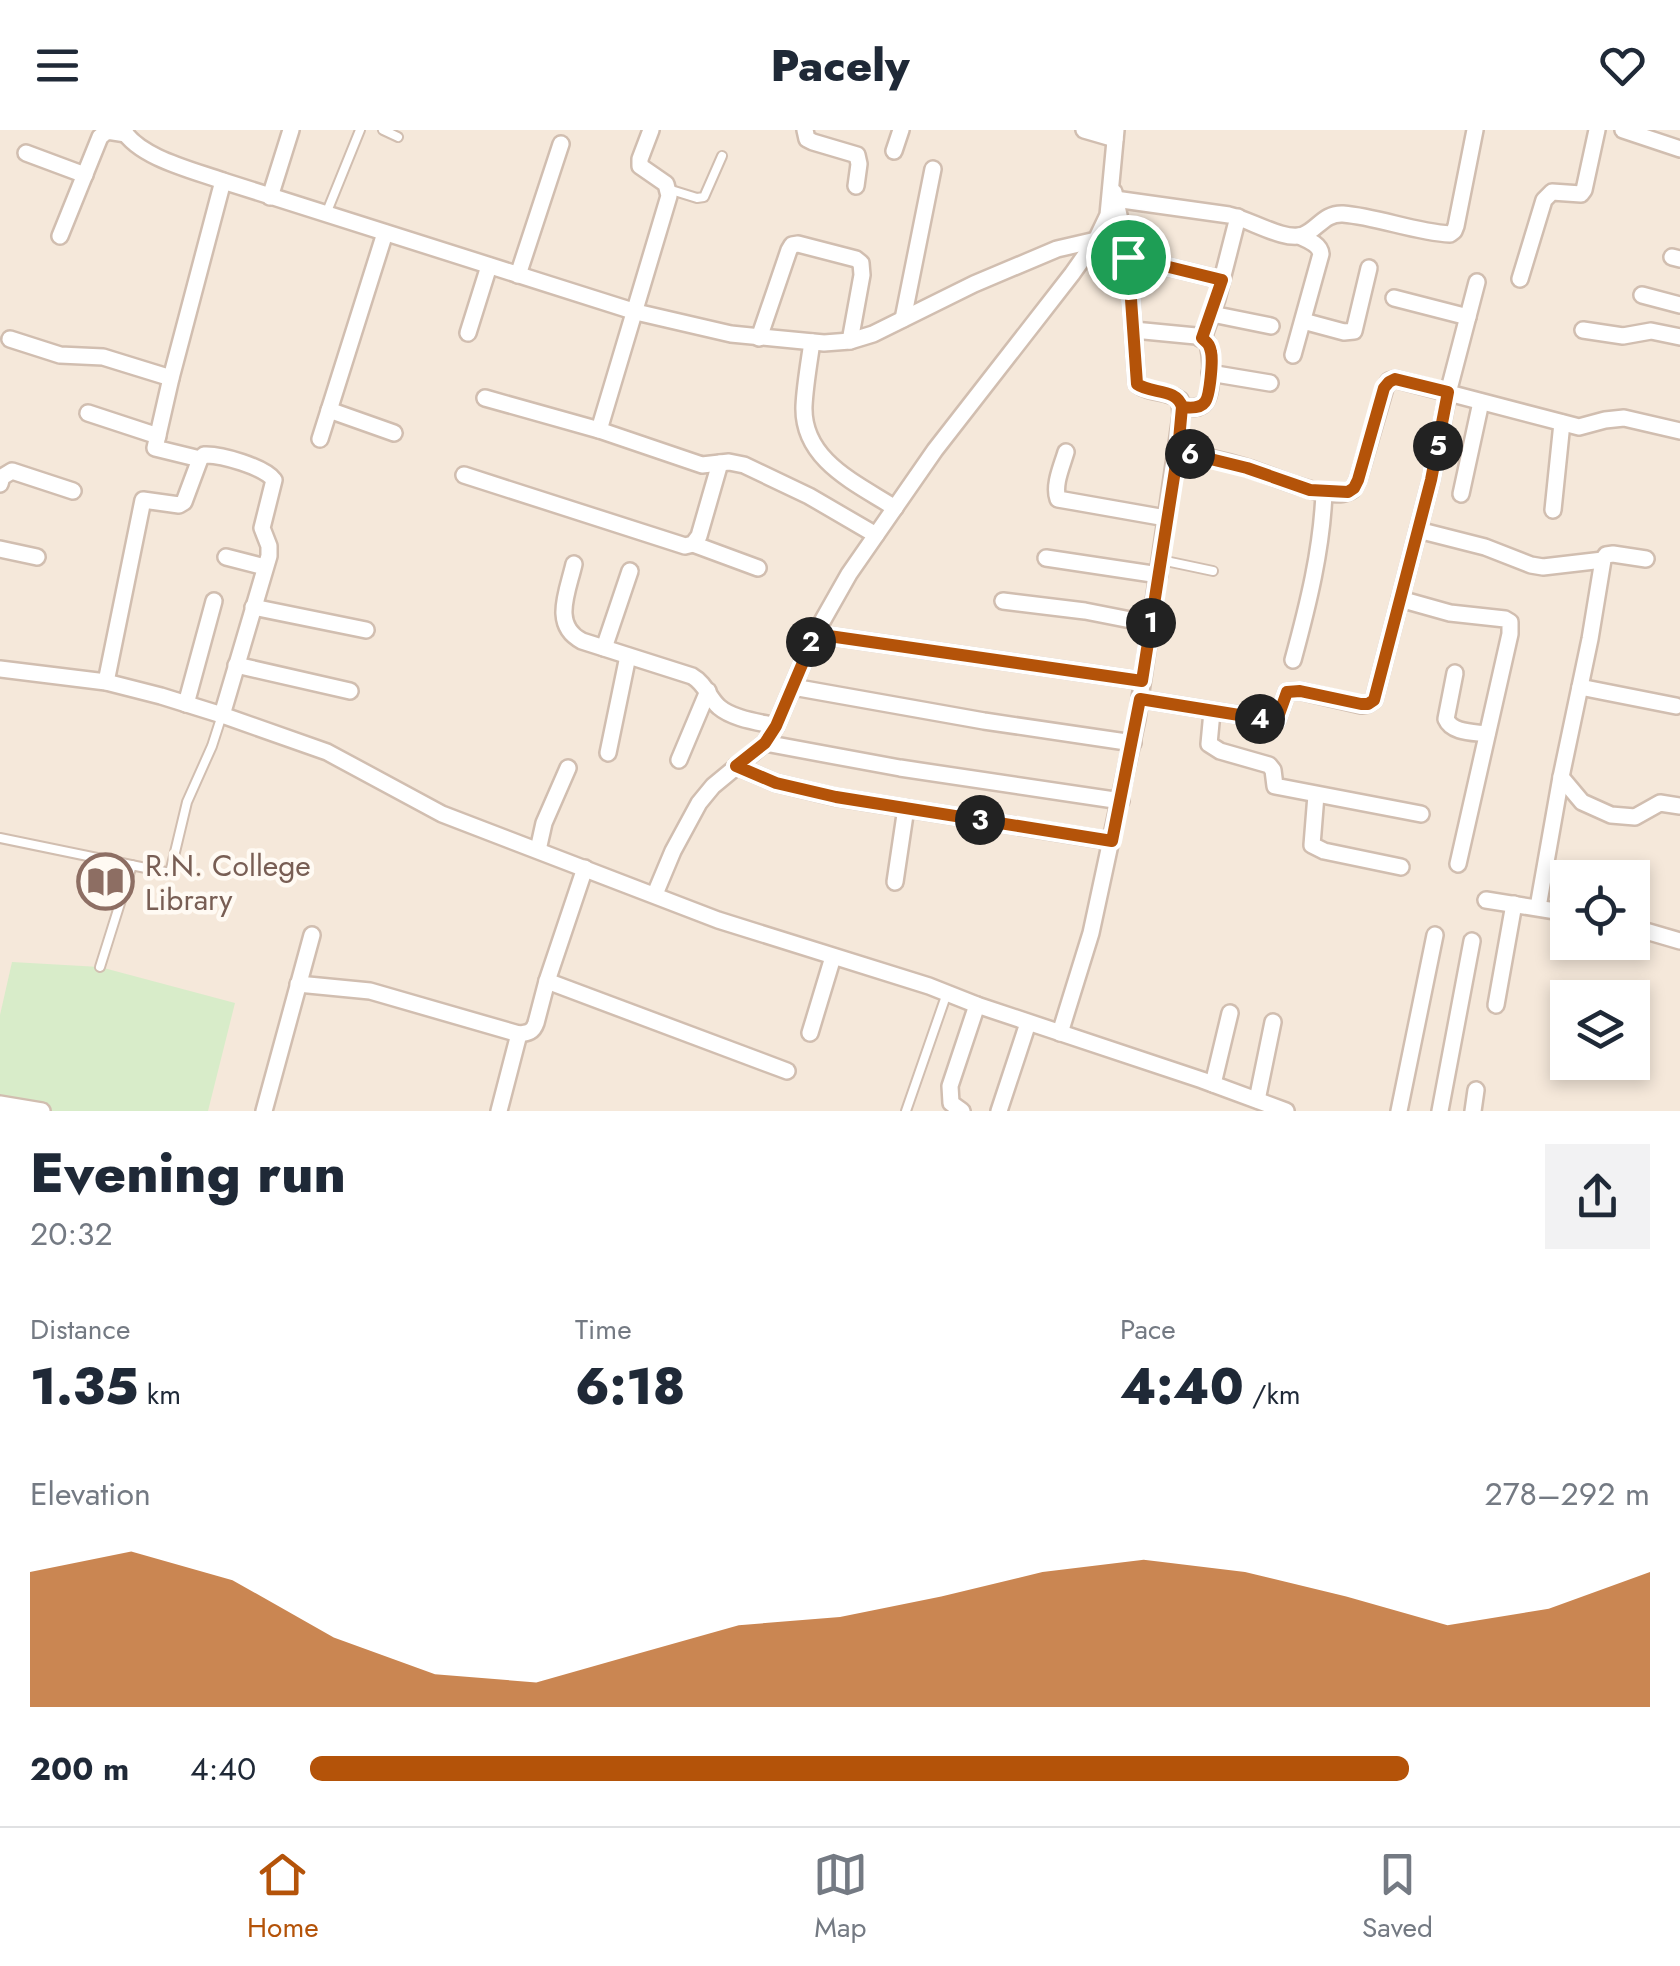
<!DOCTYPE html>
<meta charset="utf-8">
<style>
:root{--surface:#fff;--page:#f2f2f3;--text:#1f2937;--muted:#747a83;--line:#e0e1e3;--accent:#b45309}
body{margin:0;font-family:Jost,sans-serif;background:var(--page);color:var(--text);height:100vh;display:flex;flex-direction:column;font-size:38px;white-space:nowrap}
*{box-sizing:border-box;margin:0}
p{font-size:32px;color:var(--muted)}
.icon{flex:none;width:55px;height:55px;fill:none;stroke:currentColor;stroke-width:2;stroke-linecap:round;stroke-linejoin:round}
.map{position:relative;height:981px;overflow:hidden}
.sheet{display:flex;flex-direction:column;background:var(--surface);flex:1}
.sheet>*{flex:none}
.tools{position:absolute;left:1550px;top:730px;display:grid;gap:20px}
.tools a{display:grid;place-items:center;width:100px;height:100px;border-radius:0px;background:var(--surface);box-shadow:0 5px 15px #0003;font-size:50px}
.pin{position:absolute;display:grid;place-items:center;width:85px;height:85px;color:#fff;margin:-42px;border:5px solid #fff;border-radius:50%;box-shadow:0 2px 10px #0007}
.km{position:absolute;width:50px;height:50px;margin:-25px;border-radius:50%;background:#222;color:#fff;font-size:28px;line-height:50px;text-align:center}
.round{display:grid;place-items:center;flex:none;width:105px;height:105px;border-radius:0px;background:var(--page)}
.summary{display:flex;align-items:center;justify-content:space-between;height:170px;padding:0 30px}
h1{font-size:55px;font-weight:800;line-height:75px}
.figures{display:grid;grid-template-columns:repeat(3,1fr);gap:15px;height:170px;padding:10px 30px}
.figures div{display:grid;align-content:center}
.figures b{font-size:50px;font-weight:800}
.figures small{font-size:28px;font-weight:400}
.figures p{font-size:28px}
.chart{height:280px;padding:20px 30px}
.chart p{display:flex;justify-content:space-between}
.chart svg{width:100%;height:180px;margin-top:10px;fill:var(--accent);opacity:.7}
ul{padding:0 30px;list-style:none;font-size:32px}
li{display:grid;grid-template-columns:160px 120px 1fr;align-items:center;height:75px}
li i{height:25px;border-radius:12px;background:var(--accent)}
header{display:flex;justify-content:space-between;align-items:center;height:130px;padding:0 30px;background:var(--surface);font-size:45px;font-weight:800}
.tab-bar{display:flex;justify-content:space-around;align-items:center;height:140px;border-top:2px solid var(--line);background:var(--surface);font-size:28px;color:var(--muted)}
.tab-bar a{display:grid;justify-items:center;gap:5px}
.tab-bar .current{color:var(--accent)}
.map>svg:first-child{display:block}
.residential{fill:#f5e8da;fill-rule:evenodd}
.green{fill:#d8ecc9}
.lines{fill:none;stroke-linecap:round;stroke-linejoin:round}
.service-casing{stroke:#d1beb0;stroke-width:12}
.minor-casing{stroke:#d1beb0;stroke-width:20}
.service{stroke:#fff;stroke-width:8}
.minor{stroke:#fff;stroke-width:15}
.route-casing{stroke:#fff;stroke-width:20}
.route{stroke:#b45309;stroke-width:12}
.labels{text-anchor:middle;dominant-baseline:central;stroke-width:9;stroke-linejoin:round;paint-order:stroke}
.education-label{font-size:30px;fill:#785e54;stroke:#fffaf3;text-anchor:start}
</style>
<header><svg class="icon" aria-label="menu" viewBox="0 0 24 24"><path d="M4 6h16M4 12h16M4 18h16"/></svg>Pacely<svg class="icon" aria-label="heart" viewBox="0 0 24 24"><path d="M12 20l-8-8c-3-5 5-10 8-4 3-6 11-1 8 4z"/></svg></header>
<div class="map">
<svg width="1680" height="981" viewBox="0 0 1680 981">
<rect width="100%" height="100%" fill="#fdf6ec"/>
<path class="residential" d="M0 0H1680V981H0ZM1568 748H1632V812H1568ZM1568 868H1632V932H1568Z"/>
<polygon class="green" points="12,832 100,837 235,873 208,981 50,981 0,970 0,885"/>
<g class="lines">
<defs>
<g id="service">
<polyline points="383,0 398,7"/>
<polyline points="668,59 697,68 704,67 722,26"/>
<polyline points="326,84 360,0"/>
<polyline points="1161,430 1213,441"/>
<polyline points="0,708 170,743 187,672 212,616 222,585"/>
<polyline points="100,837 132,735"/>
<polyline points="906,981 947,863"/>
</g>
<g id="minor">
<path d="M123 0C140 28 193 40 223 51L636 182 731 204 824 213 850 211 873 204 974 154 1057 119 1096 110"/>
<polyline points="805,0 807,9 813,12 857,25 859,34 856,56"/>
<polyline points="1084,0 1115,9"/>
<polyline points="1623,0 1680,19"/>
<polyline points="894,21 901,0"/>
<polyline points="26,23 85,45"/>
<polyline points="270,67 291,0"/>
<path d="M1115 69 1229 85C1249 89 1285 112 1303 105 1318 99 1324 83 1343 84 1379 87 1414 102 1450 104L1454 101 1456 96 1475 0"/>
<polyline points="60,106 100,7 107,1 126,4"/>
<polyline points="1128,127 1222,150"/>
<polyline points="1672,127 1680,129"/>
<polyline points="518,145 561,14"/>
<polyline points="1520,149 1544,70 1552,62 1581,64 1584,60 1597,0"/>
<polyline points="1642,165 1680,175"/>
<polyline points="1394,168 1468,187"/>
<polyline points="1212,184 1271,196"/>
<polyline points="903,189 933,39"/>
<polyline points="1303,191 1344,202 1354,201 1369,138"/>
<path d="M1134 200 1196 206 1207 212C1212 224 1213 261 1205 272 1200 279 1190 278 1181 277"/>
<polyline points="1583,200 1623,206 1651,201 1680,207"/>
<polyline points="468,203 489,136"/>
<polyline points="759,208 789,120 792,115 798,114 856,129 861,133 862,145 850,211"/>
<polyline points="1203,208 1217,169 1238,87"/>
<polyline points="10,209 60,225 103,227 171,248"/>
<path d="M812 212C809 233 805 255 804 276 802 330 856 353 895 378"/>
<path d="M1293 225 1321 124C1320 114 1308 110 1299 106"/>
<polyline points="1210,243 1270,253"/>
<polyline points="485,268 599,300 702,335 729,332 744,335 809,366 876,405"/>
<polyline points="329,280 394,303"/>
<polyline points="88,283 158,306"/>
<polyline points="599,300 669,66 666,54 640,36 640,29 651,0"/>
<polyline points="320,309 385,103"/>
<path d="M1178 321C1201 326 1225 331 1248 338 1271 345 1326 371 1348 362 1354 360 1355 356 1358 350L1385 258 1389 251 1395 249 1579 297 1605 290 1624 288 1680 301"/>
<path d="M1066 322C1062 336 1053 355 1058 369L1166 388"/>
<polyline points="200,329 155,318 171,248 223,51"/>
<polyline points="464,345 685,416 693,414 699,406 720,333"/>
<polyline points="0,354 2,347 12,341 73,361"/>
<polyline points="1461,364 1481,272"/>
<polyline points="1553,380 1562,293"/>
<polyline points="1418,400 1485,417 1531,435 1543,437 1603,430"/>
<polyline points="693,414 758,438"/>
<polyline points="0,419 37,427"/>
<polyline points="226,427 265,437"/>
<polyline points="1046,428 1159,445"/>
<path d="M574 434C568 461 551 495 582 511L692 546C706 554 708 567 719 577 733 589 759 592 776 596"/>
<polyline points="1400,469 1450,483 1505,489 1510,492 1510,504 1458,734"/>
<polyline points="1003,471 1085,481 1151,494"/>
<polyline points="253,477 366,500"/>
<polyline points="815,504 1142,551"/>
<polyline points="604,518 630,441"/>
<path d="M1293 530C1308 475 1322 419 1324 362"/>
<polyline points="236,535 350,561"/>
<polyline points="0,539 106,552 161,566 222,585 327,622 442,684 718,790 929,856 977,875 1202,950 1286,981"/>
<path d="M1455 543 1446 589C1452 603 1473 602 1487 604"/>
<path d="M106 552 143 370 179 375 184 372 200 329 204 325C221 324 264 337 274 350L262 398 269 416V426L222 585"/>
<polyline points="793,557 984,591 1133,613"/>
<polyline points="1580,557 1676,576"/>
<polyline points="1140,569 1270,590 1277,590 1287,562 1300,561 1361,575 1368,574 1374,570 1431,350 1448,263 1477,152"/>
<polyline points="186,574 214,471"/>
<polyline points="1212,582 1209,614 1220,621 1269,635 1273,640 1275,656 1421,684"/>
<polyline points="765,613 900,638 1121,671"/>
<polyline points="608,623 628,526"/>
<polyline points="679,630 708,561"/>
<polyline points="736,636 776,653 835,667 1111,711"/>
<polyline points="1561,647 1582,672 1611,685 1635,687 1660,673 1680,676"/>
<polyline points="1316,665 1312,715 1324,721 1401,737"/>
<polyline points="538,720 544,693 568,638"/>
<polyline points="895,752 906,678"/>
<polyline points="655,764 673,721 699,673 713,656 765,613 776,596 815,504 849,444 935,320 1072,144 1096,110 1108,85 1116,0"/>
<polyline points="1486,770 1568,783"/>
<polyline points="1538,777 1561,647 1590,509 1603,430 1606,425 1613,424 1646,429"/>
<polyline points="1632,797 1680,811"/>
<polyline points="547,851 787,941"/>
<path d="M298 854 370 861 519 904C528 903 533 902 536 893L547 851 585 738"/>
<polyline points="1496,875 1514,774"/>
<polyline points="810,903 833,827"/>
<path d="M1060 903 1091 803 1137 589 1181 286 1180 270C1168 260 1150 264 1137 254L1128 127 1114 62"/>
<polyline points="1213,954 1230,883"/>
<polyline points="1257,970 1273,892"/>
<polyline points="0,974 42,981"/>
<polyline points="264,981 312,805"/>
<polyline points="499,981 519,904"/>
<polyline points="962,981 951,973 950,956 977,875"/>
<polyline points="999,981 1028,893"/>
<polyline points="1399,981 1435,805"/>
<polyline points="1440,981 1472,811"/>
<polyline points="1473,981 1476,960"/>
</g>
</defs>
<use href="#service" class="service-casing"/>
<use href="#minor" class="minor-casing"/>
<use href="#service" class="service"/>
<use href="#minor" class="minor"/>
</g>
<g class="lines">
<defs>
<path id="route" d="M1128 127 1137 254C1151 264 1177 258 1182 277L1178 321 1142 551 815 504 776 596 765 613 736 636 776 653 836 667 1112 711 1140 569 1270 590H1277L1287 562 1300 561 1361 574H1368L1374 570 1431 350 1448 262 1395 249 1389 252 1384 258 1358 350 1354 358 1348 362 1310 360 1247 338 1178 321 1182 277C1189 278 1200 279 1205 272 1210 266 1213 230 1211 222 1209 213 1208 214 1202 208L1222 150 1128 127"/>
</defs>
<use href="#route" class="route-casing"/>
<use href="#route" class="route"/>
</g>
<defs>
<symbol id="library-ring" viewBox="-11 -11 22 22"><circle r="9.5" fill="#fffaf3" stroke="#8d6e63" stroke-width="1.5"/><path d="M-6-4Q-3-5.5-.7-3.5V5Q-3 3-6 4ZM6-4Q3-5.5 .7-3.5V5Q3 3 6 4Z" fill="#8d6e63"/></symbol>
</defs>
<g fill-rule="evenodd">
<use href="#library-ring" x="74" y="720" width="63" height="63"/>
</g>
<g class="labels">
<g class="education-label">
<text x="145" y="735">R.N. College<tspan x="145" dy="34">Library</tspan></text>
</g>
</g>
</svg>
<div class="tools">
<a><svg class="icon" aria-label="locate" viewBox="0 0 24 24"><circle cx="12" cy="12" r="6"/><path d="M12 2v4M12 18v4M2 12h4M18 12h4"/></svg></a>
<a><svg class="icon" aria-label="layers" viewBox="0 0 24 24"><path d="M12 4l9 5-9 5-9-5zM3 14l9 5 9-5"/></svg></a>
</div>
<div class="pin" style="left:1128px;top:127px;background:#1e9e55"><svg class="icon" aria-label="arrive" viewBox="0 0 24 24"><path d="M6 21V4h12l-3 4 3 4H6"/></svg></div>
<b class="km" style="left:1151px;top:493px">1</b>
<b class="km" style="left:811px;top:512px">2</b>
<b class="km" style="left:980px;top:690px">3</b>
<b class="km" style="left:1260px;top:589px">4</b>
<b class="km" style="left:1438px;top:316px">5</b>
<b class="km" style="left:1190px;top:324px">6</b>
</div>
<section class="sheet">
<div class="summary"><div><h1>Evening run</h1><p>20:32</p></div><a class="round"><svg class="icon" aria-label="share" viewBox="0 0 24 24"><path d="M12 15V3M7 8l5-5 5 5M5 13v7h14v-7"/></svg></a></div>
<div class="figures">
<div><p>Distance</p><b>1.35<small> km</small></b></div>
<div><p>Time</p><b>6:18</b></div>
<div><p>Pace</p><b>4:40<small> /km</small></b></div>
</div>
<div class="chart"><p><span>Elevation</span>278–292 m</p>
<svg viewBox="0 0 160 44" preserveAspectRatio="none"><path d="M0 44V11L10 6L20 13L30 27L40 36L50 38L60 31L70 24L80 22L90 17L100 11L110 8L120 11L130 17L140 24L150 20L160 11V44z"/></svg>
</div>
<ul>
<li><b>200 m</b>4:40<i style="width:82%"></i></li>
</ul>
</section>
<nav class="tab-bar">
<a class="current"><svg class="icon" aria-label="home" viewBox="0 0 24 24"><path d="M3 11l9-7 9 7M6 9v11h12V9"/></svg>Home</a>
<a><svg class="icon" aria-label="map" viewBox="0 0 24 24"><path d="M3 6l6-2 6 2 6-2v14l-6 2-6-2-6 2zM9 4v14M15 6v14"/></svg>Map</a>
<a><svg class="icon" aria-label="saved" viewBox="0 0 24 24"><path d="M7 4h10v16l-5-4-5 4z"/></svg>Saved</a>
</nav>
